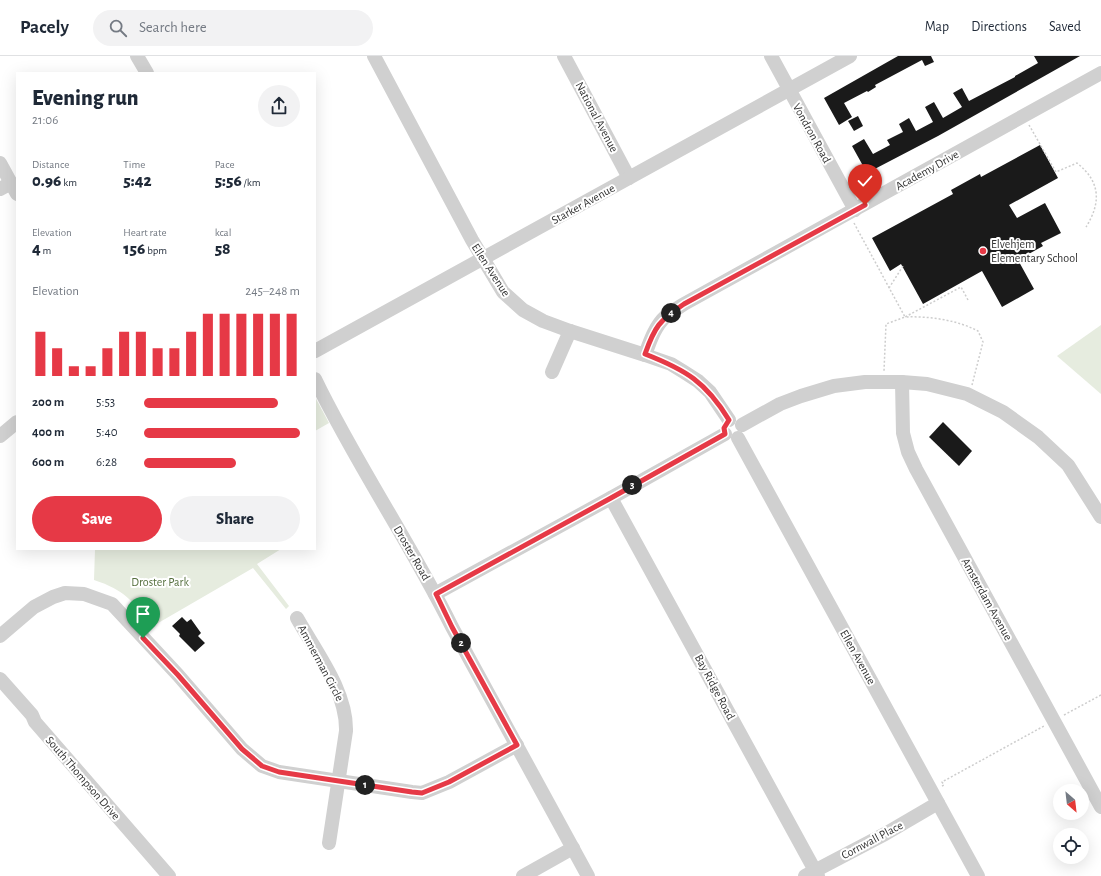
<!DOCTYPE html>
<meta charset="utf-8">
<style>
:root{--surface:#fff;--page:#f2f2f3;--text:#1f2937;--muted:#747a83;--line:#e0e1e3;--accent:#e63946}
body{margin:0;font-family:"Alegreya Sans",sans-serif;background:var(--page);color:var(--text);height:100vh;display:flex;flex-direction:column;font-size:15px;white-space:nowrap}
*{box-sizing:border-box;margin:0}
p{font-size:13px;color:var(--muted)}
.icon{flex:none;width:22px;height:22px;fill:none;stroke:currentColor;stroke-width:2;stroke-linecap:round;stroke-linejoin:round}
.map{position:relative;flex:1;overflow:hidden}
.panel{position:absolute;left:16px;top:16px;width:300px;height:478px;display:flex;flex-direction:column;background:var(--surface);border-radius:0px;box-shadow:0 4px 16px #0002}
.panel>*{flex:none}
.needle{width:26px;rotate:152deg}
.fabs{position:absolute;left:1053px;top:728px;display:grid;gap:8px}
.fabs a{display:grid;place-items:center;width:36px;height:36px;border-radius:50%;background:var(--surface);box-shadow:0 4px 16px #0002;font-size:20px}
.pin{position:absolute;display:grid;place-items:center;width:34px;height:34px;color:#fff;margin:-41px -17px;border-radius:50% 50% 50% 0;rotate:-45deg;box-shadow:0 0 4px #0007}
.pin .icon{rotate:45deg}
.km{position:absolute;width:20px;height:20px;margin:-10px;border-radius:50%;background:#222;color:#fff;font-size:11px;line-height:20px;text-align:center}
.round{display:grid;place-items:center;flex:none;width:42px;height:42px;border-radius:21px;background:var(--page)}
.overview{display:flex;align-items:center;justify-content:space-between;height:68px;padding:0 16px}
h1{font-size:22px;font-weight:800;line-height:30px}
.stats{display:grid;grid-template-columns:repeat(3,1fr);gap:6px;height:68px;padding:4px 16px}
.stats div{display:grid;align-content:center}
.stats b{font-size:17px;font-weight:800}
.stats small{font-size:11px;font-weight:400}
.stats p{font-size:11px}
.chart{height:112px;padding:8px 16px}
.chart p{display:flex;justify-content:space-between}
.chart svg{width:100%;height:72px;margin-top:4px;stroke:var(--accent);stroke-width:6}
.primary-button{display:flex;gap:8px;margin-top:auto;padding:8px 16px}
.primary-button a{flex:1;height:46px;border-radius:24px;background:var(--accent);color:#fff;font-size:16px;font-weight:800;line-height:46px;text-align:center}
.primary-button a+a{background:var(--page);color:var(--text)}
ul{padding:0 16px;list-style:none;font-size:13px}
li{display:grid;grid-template-columns:64px 48px 1fr;align-items:center;height:30px}
li i{height:10px;border-radius:5px;background:var(--accent)}
header{display:flex;align-items:center;gap:24px;box-sizing:border-box;height:56px;padding:0 20px;background:var(--surface);border-bottom:1px solid var(--line)}
header strong{font-size:19px}
nav{display:flex;gap:22px;margin-inline-start:auto;font-size:14px}
.search{width:280px;height:36px;background:var(--page);display:flex;align-items:center;gap:10px;box-sizing:border-box;padding:0 14px;border-radius:22px;color:var(--muted);font-size:15px}
.map>svg:first-child{display:block}
.green{fill:#e6ecdf}
.building{fill:#1a1a1a}
.lines{fill:none;stroke-linecap:round;stroke-linejoin:round}
.path{stroke:#cdcdcd;stroke-width:1.5;stroke-dasharray:2 2;stroke-linecap:butt}
.minor{stroke:#d0d0d0;stroke-width:14}
.route-casing{stroke:#fff;stroke-width:8}
.route{stroke:#e63946;stroke-width:5}
.poi-dot{fill:#e63946;stroke:#fff;stroke-width:1.5}
.labels{text-anchor:middle;dominant-baseline:central;stroke-width:4;stroke-linejoin:round;paint-order:stroke}
.street-label{font-size:12px;fill:#333;stroke:#fff}
.poi-label{font-size:12px;fill:#333;stroke:#fff;text-anchor:start}
.park-label{font-size:12px;fill:#56703f;stroke:#fff}
</style>
<header>
<strong>Pacely</strong>
<div class="search"><svg class="icon" aria-label="search" viewBox="0 0 24 24"><circle cx="10" cy="10" r="6"/><path d="M15 15l6 6"/></svg>Search here</div>
<nav><a>Map</a><a>Directions</a><a>Saved</a></nav>
</header>
<div class="map">
<svg width="1101" height="820" viewBox="0 0 1101 820">
<rect width="100%" height="100%" fill="#fff"/>
<g class="green">
<polygon points="1101,269 1101,338 1057,300"/>
<polygon points="315,341 329,367 315,375"/>
<path d="M95 493H281L257 508 289 550 286 553 253 512 153 570C133 546 125 534 94 524Z"/>
</g>
<g class="building">
<polygon points="898,0 931,0 934,6 925,10 922,4 875,29 876,31 868,36 867,35 844,47 852,61 839,69 824,42"/>
<polygon points="1034,0 1080,0 938,80 867,117 852,90 864,83 873,98 890,89 887,84 903,76 899,68 909,62 916,75 933,66 925,51 934,46 943,62 962,51 953,37 962,32 969,45 1015,21 1015,20 1038,7"/>
<polygon points="858,60 863,70 854,75 848,65"/>
<polygon points="1040,89 1058,122 1009,149 1017,162 1045,147 1061,177 1041,187 1043,190 1018,204 1034,233 1002,251 982,215 923,248 901,208 890,215 872,182 953,138 951,134 980,118 981,121"/>
<polygon points="943,366 972,395 959,410 929,381"/>
<polygon points="182,561 187,566 191,563 201,577 198,580 205,587 195,596 179,580 180,578 172,570"/>
</g>
<g class="lines">
<g class="path">
<path d="M1029 69 1056 116 1077 107C1101 126 1101 147 1086 171"/>
<polyline points="854,167 905,261 886,268 884,315"/>
<polyline points="889,232 903,210"/>
<path d="M968 244 961 231 905 261C929 260 957 264 978 275L983 286 972 329"/>
<polyline points="1064,659 1101,639"/>
<polyline points="942,730 944,729 942,726 1044,670"/>
</g>
<g class="minor">
<polyline points="137,0 147,17"/>
<polyline points="374,0 472,184 503,236 523,254 543,265 570,275 645,299 671,308 684,316 698,325 710,336 729,364"/>
<polyline points="564,0 629,122"/>
<polyline points="771,0 855,154"/>
<polyline points="0,107 17,138"/>
<polyline points="0,133 11,127"/>
<polyline points="315,295 850,0"/>
<path d="M645 299C650 285 655 270 666 260 671 256 678 252 684 248L1101 17"/>
<polyline points="552,316 570,275"/>
<path d="M315 323C356 408 410 486 452 571L588 820"/>
<polyline points="902,326 903,377 908,396 916,413 1101,751"/>
<polyline points="742,369 780,348 801,340 834,330 865,326 902,326 927,328 967,338 1003,356 1038,381 1068,409 1101,461"/>
<polyline points="0,380 17,366"/>
<polyline points="738,382 978,820"/>
<polyline points="611,442 818,820"/>
<polyline points="435,538 611,442 725,378"/>
<path d="M297 562C316 596 347 635 346 675L329 787"/>
<polyline points="0,580 34,551 53,541 65,537 84,538 112,548 178,619 242,693 262,710 279,716 412,736 422,737 449,726 517,689"/>
<polyline points="0,623 32,659 35,666 169,820"/>
<polyline points="523,820 573,792"/>
<polyline points="805,820 885,778 938,747"/>
</g>
</g>
<g class="lines">
<defs>
<path id="route" d="M143 582 178 619 242 693 262 710 279 716 412 736 422 737 449 726 517 689 452 571 436 538 611 442 725 378 724 372 729 364C706 326 686 314 645 298 655 270 659 265 684 248L865 149"/>
</defs>
<use href="#route" class="route-casing"/>
<use href="#route" class="route"/>
</g>
<circle class="poi-dot" cx="983" cy="195" r="4"/>
<g class="labels">
<g class="street-label">
<text transform="translate(597 61) rotate(62)">National Avenue</text>
<text transform="translate(812 77) rotate(61)">Vondron Road</text>
<text transform="translate(927 114) rotate(-29)">Academy Drive</text>
<text transform="translate(583 148) rotate(-29)">Starker Avenue</text>
<text transform="translate(491 214) rotate(57)">Ellen Avenue</text>
<text transform="translate(412 497) rotate(60)">Droster Road</text>
<text transform="translate(987 543) rotate(61)">Amsterdam Avenue</text>
<text transform="translate(858 601) rotate(61)">Ellen Avenue</text>
<text transform="translate(321 607) rotate(62)">Ammerman Circle</text>
<text transform="translate(715 631) rotate(62)">Bay Ridge Road</text>
<text transform="translate(83 722) rotate(49)">South Thompson Drive</text>
<text transform="translate(872 784) rotate(-28)">Cornwall Place</text>
</g>
<g class="poi-label">
<text x="991" y="188">Elvehjem<tspan x="991" dy="14">Elementary School</tspan></text>
</g>
<g class="park-label">
<text x="160" y="526">Droster Park</text>
</g>
</g>
</svg>
<div class="fabs">
<a><svg class="needle" viewBox="-14 -14 28 28"><path d="M0-13l5 13h-10z" fill="#e53935"/><path d="M0 13l5-13h-10z" fill="#747a83"/></svg></a>
<a><svg class="icon" aria-label="locate" viewBox="0 0 24 24"><circle cx="12" cy="12" r="6"/><path d="M12 2v4M12 18v4M2 12h4M18 12h4"/></svg></a>
</div>
<div class="pin" style="left:143px;top:582px;background:#1e9e55"><svg class="icon" aria-label="arrive" viewBox="0 0 24 24"><path d="M6 21V4h12l-3 4 3 4H6"/></svg></div>
<div class="pin" style="left:865px;top:149px;background:#d93025"><svg class="icon" aria-label="check" viewBox="0 0 24 24"><path d="M5 12l5 5 9-10"/></svg></div>
<b class="km" style="left:365px;top:729px">1</b>
<b class="km" style="left:461px;top:587px">2</b>
<b class="km" style="left:632px;top:429px">3</b>
<b class="km" style="left:671px;top:257px">4</b>
<section class="panel">
<div class="overview"><div><h1>Evening run</h1><p>21:06</p></div><a class="round"><svg class="icon" aria-label="share" viewBox="0 0 24 24"><path d="M12 15V3M7 8l5-5 5 5M5 13v7h14v-7"/></svg></a></div>
<div class="stats">
<div><p>Distance</p><b>0.96<small> km</small></b></div>
<div><p>Time</p><b>5:42</b></div>
<div><p>Pace</p><b>5:56<small> /km</small></b></div>
</div>
<div class="stats">
<div><p>Elevation</p><b>4<small> m</small></b></div>
<div><p>Heart rate</p><b>156<small> bpm</small></b></div>
<div><p>kcal</p><b>58</b></div>
</div>
<div class="chart"><p><span>Elevation</span>245–248 m</p>
<svg viewBox="0 0 160 44" preserveAspectRatio="none"><path d="M5 44V17M15 44V27M25 44V38M35 44V38M45 44V27M55 44V17M65 44V17M75 44V27M85 44V27M95 44V17M105 44V6M115 44V6M125 44V6M135 44V6M145 44V6M155 44V6"/></svg>
</div>
<ul>
<li><b>200 m</b>5:53<i style="width:86%"></i></li>
<li><b>400 m</b>5:40<i style="width:100%"></i></li>
<li><b>600 m</b>6:28<i style="width:59%"></i></li>
</ul>
<div class="primary-button"><a>Save</a><a>Share</a></div>
</section>
</div>
